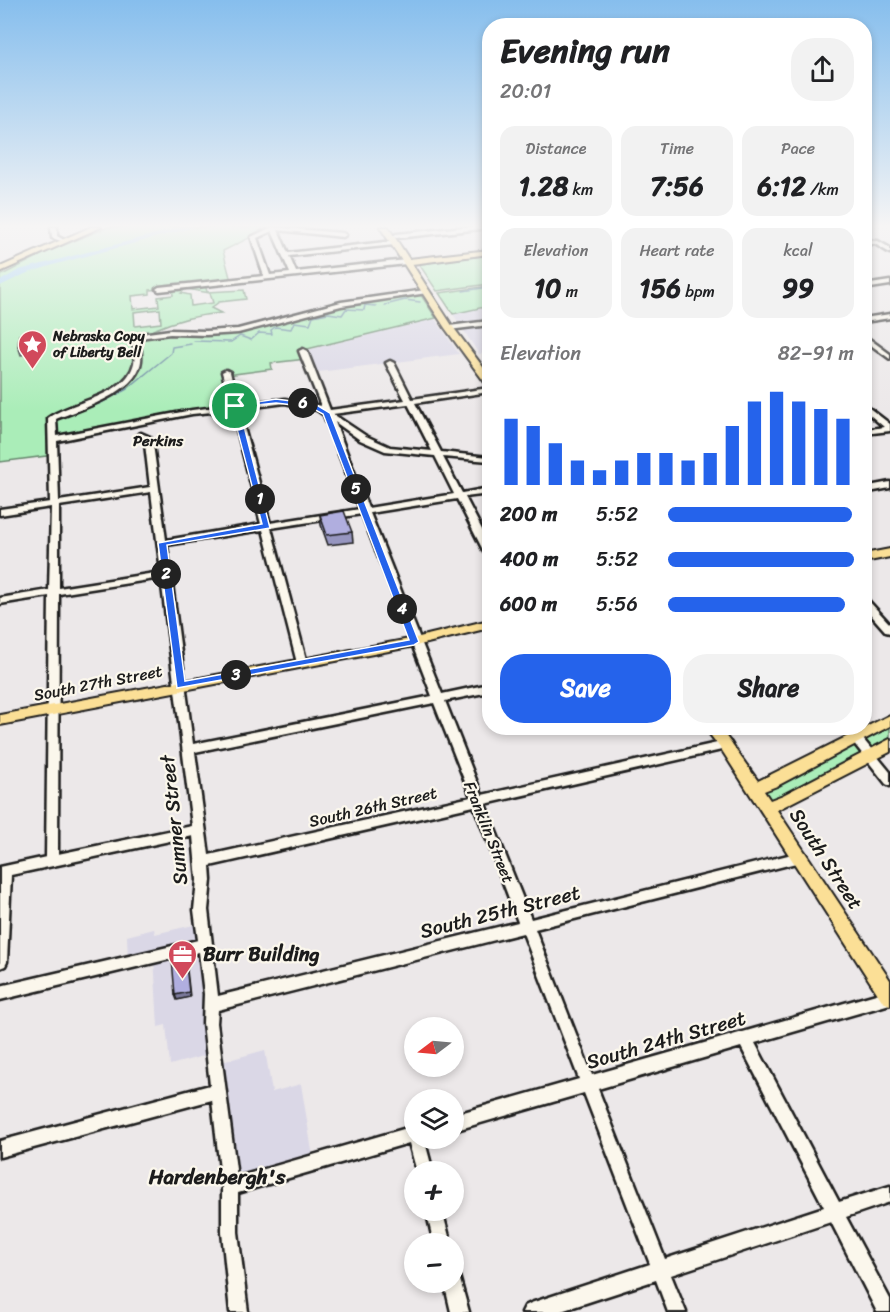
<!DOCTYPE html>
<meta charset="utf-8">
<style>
:root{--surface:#fff;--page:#f2f2f2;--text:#202124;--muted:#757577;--accent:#2563eb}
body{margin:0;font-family:Sriracha,sans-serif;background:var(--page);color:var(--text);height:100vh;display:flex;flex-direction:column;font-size:22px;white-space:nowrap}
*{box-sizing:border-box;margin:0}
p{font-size:20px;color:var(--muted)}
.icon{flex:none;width:33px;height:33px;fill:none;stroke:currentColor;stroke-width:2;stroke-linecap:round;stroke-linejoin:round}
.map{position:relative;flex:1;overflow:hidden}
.sheet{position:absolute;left:482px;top:18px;width:390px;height:717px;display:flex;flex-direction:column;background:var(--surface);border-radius:24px;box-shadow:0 3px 9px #0003}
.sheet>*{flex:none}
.needle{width:39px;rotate:254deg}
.tools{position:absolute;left:404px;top:1017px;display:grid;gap:12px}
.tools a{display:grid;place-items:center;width:60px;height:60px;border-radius:50%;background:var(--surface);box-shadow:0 3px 9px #0003;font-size:30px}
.pin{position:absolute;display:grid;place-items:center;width:51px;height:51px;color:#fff;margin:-26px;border:3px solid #fff;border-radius:50%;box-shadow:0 2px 6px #0007}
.km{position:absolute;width:30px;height:30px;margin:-15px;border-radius:50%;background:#222;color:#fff;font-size:16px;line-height:30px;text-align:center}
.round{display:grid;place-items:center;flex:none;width:63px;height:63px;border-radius:24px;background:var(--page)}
.summary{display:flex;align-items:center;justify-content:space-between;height:102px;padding:0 18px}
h1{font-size:33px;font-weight:800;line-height:45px}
.figures{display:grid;grid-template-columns:repeat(3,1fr);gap:9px;height:102px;padding:6px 18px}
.figures div{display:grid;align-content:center;border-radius:15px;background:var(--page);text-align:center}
.figures b{font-size:26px;font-weight:800}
.figures small{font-size:16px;font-weight:400}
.figures p{font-size:16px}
.chart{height:168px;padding:12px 18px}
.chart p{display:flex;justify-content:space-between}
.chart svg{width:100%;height:108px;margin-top:6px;stroke:var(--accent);stroke-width:6}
.action{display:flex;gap:12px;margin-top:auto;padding:12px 18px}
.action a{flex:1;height:69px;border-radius:24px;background:var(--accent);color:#fff;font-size:24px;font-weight:800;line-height:69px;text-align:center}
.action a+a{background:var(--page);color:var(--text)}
ul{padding:0 18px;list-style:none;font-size:20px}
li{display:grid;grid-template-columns:96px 72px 1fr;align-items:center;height:45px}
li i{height:15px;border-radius:8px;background:var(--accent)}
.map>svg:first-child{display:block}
.built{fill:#dad7e6}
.green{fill:#aaedb8;stroke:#63846a;stroke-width:1.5;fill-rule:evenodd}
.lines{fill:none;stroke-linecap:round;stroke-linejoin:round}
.stream{stroke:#64869e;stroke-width:1.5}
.river{fill:#94cdf4;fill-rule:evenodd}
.minor-casing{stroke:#1c1c1c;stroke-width:5}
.major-casing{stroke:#1c1c1c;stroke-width:4}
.minor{fill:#fbf7ec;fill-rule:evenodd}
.major{fill:#fbdf96;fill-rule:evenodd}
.wall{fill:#9796c0;stroke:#1c1c1c;stroke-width:1.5}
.shaded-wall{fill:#7b7a9c;stroke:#1c1c1c;stroke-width:1.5}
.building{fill:#b0aedf;stroke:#1c1c1c;stroke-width:1.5}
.route{fill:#2563eb;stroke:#fff;stroke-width:1.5;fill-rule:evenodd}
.labels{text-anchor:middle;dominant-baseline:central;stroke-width:4.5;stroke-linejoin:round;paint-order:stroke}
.far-poi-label{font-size:14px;font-weight:bold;fill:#1c1c1c;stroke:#fbf7ec;text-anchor:start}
.far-neighbourhood-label{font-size:15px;font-weight:bold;fill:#1c1c1c;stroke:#fbf7ec}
.street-label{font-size:16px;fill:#1c1c1c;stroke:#fbf7ec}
.near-street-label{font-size:20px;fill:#1c1c1c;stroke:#fbf7ec}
.near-poi-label{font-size:20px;font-weight:bold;fill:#1c1c1c;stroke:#fbf7ec;text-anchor:start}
.near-neighbourhood-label{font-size:21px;font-weight:bold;fill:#1c1c1c;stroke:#fbf7ec}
</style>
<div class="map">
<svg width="890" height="1312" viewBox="0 0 890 1312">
<rect width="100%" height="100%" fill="#ece8e9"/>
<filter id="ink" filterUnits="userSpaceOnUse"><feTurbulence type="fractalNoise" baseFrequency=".0167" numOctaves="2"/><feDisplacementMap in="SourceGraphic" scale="12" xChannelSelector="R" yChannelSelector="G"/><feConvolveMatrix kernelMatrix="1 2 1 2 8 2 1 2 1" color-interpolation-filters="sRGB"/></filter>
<g filter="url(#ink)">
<g class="built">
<polygon points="489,306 489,353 479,354 453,314"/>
<polygon points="435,319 459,354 311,373 303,351"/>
<polygon points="202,923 214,1053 170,1065 166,1025 158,1027 154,957 128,962 127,936 154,929 155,934"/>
<polygon points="265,1050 272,1092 301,1084 314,1163 230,1187 215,1064"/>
</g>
<g class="green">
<path d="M108 227H271L223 251 231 281 205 284 207 292 244 290 246 299 219 302 211 308 221 313C196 315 176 320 153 330L154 333 227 332 341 304 419 292 436 318 303 350 306 359 271 363 272 369 227 375 235 406 54 439V455L0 462V276L47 252ZM172 288 173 295 158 297 159 306 133 309 132 296 150 294V290ZM186 289 210 293 213 303 191 306 190 295 181 293ZM160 309 161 323 135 326 134 312Z"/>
<polygon points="489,255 489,284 437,291 419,264"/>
<polygon points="489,286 489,306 453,314 439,293"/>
<polygon points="890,720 890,745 767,808 754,788"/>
</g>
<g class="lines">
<g class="stream">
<polyline points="463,291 489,287"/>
<polyline points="385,305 405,300 420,302"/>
<polyline points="194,341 231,342 240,336 251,340 259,333 272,334 271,330 275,327 291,329 294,322 310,324 313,316 328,313 342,315 346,309 364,310 365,305 376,306"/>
<polyline points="74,413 101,403 127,389 171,353 172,347 191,344"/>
</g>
<polygon class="river" points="182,227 195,227 53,265 25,274 0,286 0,281 19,270"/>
<defs>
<g id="minor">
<polygon points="51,227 57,227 57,236 64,240 64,242 52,238"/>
<path d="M272 227 343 233 346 235 343 237 278 230 288 253 394 241 397 243 394 245 289 256 296 272 406 260 409 262 406 264 159 291 156 289 159 287 264 276 251 237ZM272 231 290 273 270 275 257 238Z"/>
<polygon points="464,227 483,227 480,229 396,238 393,236 396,234"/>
<polygon points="864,240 878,241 890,248 890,253 875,244 864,244"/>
<polygon points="890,281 890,285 864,289 864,285"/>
<path d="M425 290 428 292 427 293 341 306 238 333 206 335 170 334 139 338C140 345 142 353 141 361 137 393 81 409 56 419L57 436 192 410 231 405 222 372 226 370 230 372 238 404 285 399 321 406 299 351 303 349 307 351 330 410 405 400 386 363 390 361 394 363 412 399 489 388V392L415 403 441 452 489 457V461L443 457 462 493 489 488V494L465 497 489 543V555L484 552 457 499 370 513 442 694 489 684V692L445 701 482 795 726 741 730 742 732 745 730 748 726 749 485 804 531 919 800 852 805 853 806 857 805 861 800 862 535 929 592 1075 890 990V1004L755 1043 839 1202 890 1186V1202L846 1217 890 1299V1312H877L831 1222 671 1275 686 1312H668L656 1280 558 1312H522L525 1306 531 1303 650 1264 584 1093 453 1131V1115L579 1079 523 933 218 1010 217 1023 237 1177 414 1126V1138H424L433 1172H417L409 1143 238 1193V1232L248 1312H230L222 1232V1187L212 1100 0 1157V1141L210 1085 203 1023 204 994 199 952 0 1000V986L198 940 194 910 197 880 193 836 11 875 7 962 5 966 0 968V867L46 857 49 596 0 604V598L49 590 51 507 0 515V509L50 502 48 418C71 401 126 397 134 363 136 353 131 343 133 335L170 330 206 331 238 329 341 302ZM285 403 317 410 324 415 360 509 270 523 239 409ZM408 404 432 451 390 447 366 436 333 414ZM232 410 261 524 166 540 153 444 150 437 141 433 137 435 143 440 145 444 150 487 59 501 57 441 192 414ZM335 422 360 440 385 451 435 456 454 494 368 508ZM151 492 161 572 59 588V506ZM362 514 432 696 193 744 167 545 263 530 297 663 302 667 307 663 271 528ZM161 578 192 826 58 854 59 594ZM434 703 471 797 209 855 195 752ZM474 806 518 922 218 996 208 910 211 880 210 866ZM741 1047 824 1207 665 1259 598 1089Z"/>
<polygon points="890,314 890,318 864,322 864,318"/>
<polygon points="489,321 489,325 449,330 446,328 449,326"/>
<polygon points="864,335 890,354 890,359 864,340"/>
<polygon points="864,404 890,424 890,431 864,434 864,430 884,427 864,410"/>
<polygon points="890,482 890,488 864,493 864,487"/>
<polygon points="864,598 867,599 890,624 890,633 886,632 864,607"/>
<polygon points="842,728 854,728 890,772 890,786 886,784"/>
<polygon points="426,1210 442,1210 451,1244 434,1244"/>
<polygon points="453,1273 459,1276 469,1312 451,1312 444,1282 453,1282"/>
</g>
<g id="major">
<polygon points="91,227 101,227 0,272 0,267"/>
<polygon points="380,227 388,227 409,259 489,250 489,254 412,264 453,327 489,375 489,385 486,384 445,328"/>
<polygon points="890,549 890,557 864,562 864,554"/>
<polygon points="489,620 489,628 415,646 0,725 0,715 415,638"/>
<polygon points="890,715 890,726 777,786 764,791 770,800 783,795 890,739 890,752 777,810 890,980 890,1005 883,1002 721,749 705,728 720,728 758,781"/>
</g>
</defs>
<use href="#minor" class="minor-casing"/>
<use href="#major" class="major-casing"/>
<use href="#minor" class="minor"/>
<use href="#major" class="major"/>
</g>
<polygon class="wall" points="320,515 352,532 353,542 328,545 321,525"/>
<g class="shaded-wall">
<polygon points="40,333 42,341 42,352 21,355 18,346"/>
<polygon points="185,956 186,961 190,997 177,1000 175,995"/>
</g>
<g class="building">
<polygon points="40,333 40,343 18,346 19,335"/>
<polygon points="344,511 352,532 327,535 320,515"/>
<polygon points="185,956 189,992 175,995 172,959"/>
</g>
</g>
<linearGradient id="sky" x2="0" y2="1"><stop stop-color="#86beed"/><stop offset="0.55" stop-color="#f6f5f5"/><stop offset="1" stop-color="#f6f5f5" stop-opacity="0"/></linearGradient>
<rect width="890" height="411" fill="url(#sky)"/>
<path class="route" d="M276 399 315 404 330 413 419 642 414 645 177 688 158 543 262 524 231 406ZM276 403 310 407 323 414 409 640 185 681 167 545 270 528 239 407Z"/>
<defs>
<symbol id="sight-pin" viewBox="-11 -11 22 30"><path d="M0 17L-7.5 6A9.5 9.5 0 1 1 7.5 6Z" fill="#d1495b" stroke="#fbf7ec"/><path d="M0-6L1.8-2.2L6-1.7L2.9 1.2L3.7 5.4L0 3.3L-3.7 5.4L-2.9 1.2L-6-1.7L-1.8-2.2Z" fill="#fff"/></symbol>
<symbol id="office-pin" viewBox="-11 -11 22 30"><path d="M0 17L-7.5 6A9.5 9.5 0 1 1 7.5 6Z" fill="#d1495b" stroke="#fbf7ec"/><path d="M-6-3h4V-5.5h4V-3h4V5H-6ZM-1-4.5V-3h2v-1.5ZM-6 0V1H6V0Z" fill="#fff"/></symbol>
</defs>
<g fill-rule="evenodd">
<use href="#sight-pin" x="16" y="328" width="33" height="45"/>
<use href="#office-pin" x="166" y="938" width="33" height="45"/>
</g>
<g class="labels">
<g class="far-poi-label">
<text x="53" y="336">Nebraska Copy<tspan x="53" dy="16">of Liberty Bell</tspan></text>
</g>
<g class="far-neighbourhood-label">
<text x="158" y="441">Perkins</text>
</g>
<g class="street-label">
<text transform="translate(98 683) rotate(-11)">South 27th Street</text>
<text transform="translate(373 807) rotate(-13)">South 26th Street</text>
<text transform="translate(489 832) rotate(68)">Franklin Street</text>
</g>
<g class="near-street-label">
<text transform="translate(174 820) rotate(-96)">Sumner Street</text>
<text transform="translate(826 859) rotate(57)">South Street</text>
<text transform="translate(500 912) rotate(-14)">South 25th Street</text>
<text transform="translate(666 1040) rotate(-16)">South 24th Street</text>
</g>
<g class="near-poi-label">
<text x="203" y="954">Burr Building</text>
</g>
<g class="near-neighbourhood-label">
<text x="217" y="1177">Hardenbergh's</text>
</g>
</g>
</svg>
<div class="tools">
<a><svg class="needle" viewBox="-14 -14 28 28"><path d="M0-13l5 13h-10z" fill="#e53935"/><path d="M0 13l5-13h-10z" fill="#757577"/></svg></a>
<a><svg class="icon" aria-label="layers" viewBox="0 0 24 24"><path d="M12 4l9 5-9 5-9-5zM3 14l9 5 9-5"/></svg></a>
<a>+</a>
<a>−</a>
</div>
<div class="pin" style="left:235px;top:406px;background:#1e9e55"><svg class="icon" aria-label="arrive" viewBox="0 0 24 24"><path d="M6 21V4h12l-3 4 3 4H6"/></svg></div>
<b class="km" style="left:260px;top:499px">1</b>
<b class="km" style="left:166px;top:574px">2</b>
<b class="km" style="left:236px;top:675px">3</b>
<b class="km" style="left:402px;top:609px">4</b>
<b class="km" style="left:356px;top:489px">5</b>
<b class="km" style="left:303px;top:403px">6</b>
<section class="sheet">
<div class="summary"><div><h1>Evening run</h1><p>20:01</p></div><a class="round"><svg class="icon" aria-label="share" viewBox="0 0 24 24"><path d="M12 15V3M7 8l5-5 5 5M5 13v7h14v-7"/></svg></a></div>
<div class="figures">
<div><p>Distance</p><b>1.28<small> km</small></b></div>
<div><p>Time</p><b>7:56</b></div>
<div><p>Pace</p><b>6:12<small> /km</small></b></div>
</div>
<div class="figures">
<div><p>Elevation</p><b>10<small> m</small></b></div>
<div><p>Heart rate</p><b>156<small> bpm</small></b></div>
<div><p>kcal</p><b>99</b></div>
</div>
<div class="chart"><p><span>Elevation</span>82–91 m</p>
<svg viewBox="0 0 160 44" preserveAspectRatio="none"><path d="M5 44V17M15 44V20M25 44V27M35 44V34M45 44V38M55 44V34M65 44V31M75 44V31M85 44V34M95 44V31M105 44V20M115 44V10M125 44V6M135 44V10M145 44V13M155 44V17"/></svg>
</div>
<ul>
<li><b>200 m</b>5:52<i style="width:99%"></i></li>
<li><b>400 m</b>5:52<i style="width:100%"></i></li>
<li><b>600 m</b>5:56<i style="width:95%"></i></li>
</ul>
<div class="action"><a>Save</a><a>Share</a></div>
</section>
</div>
